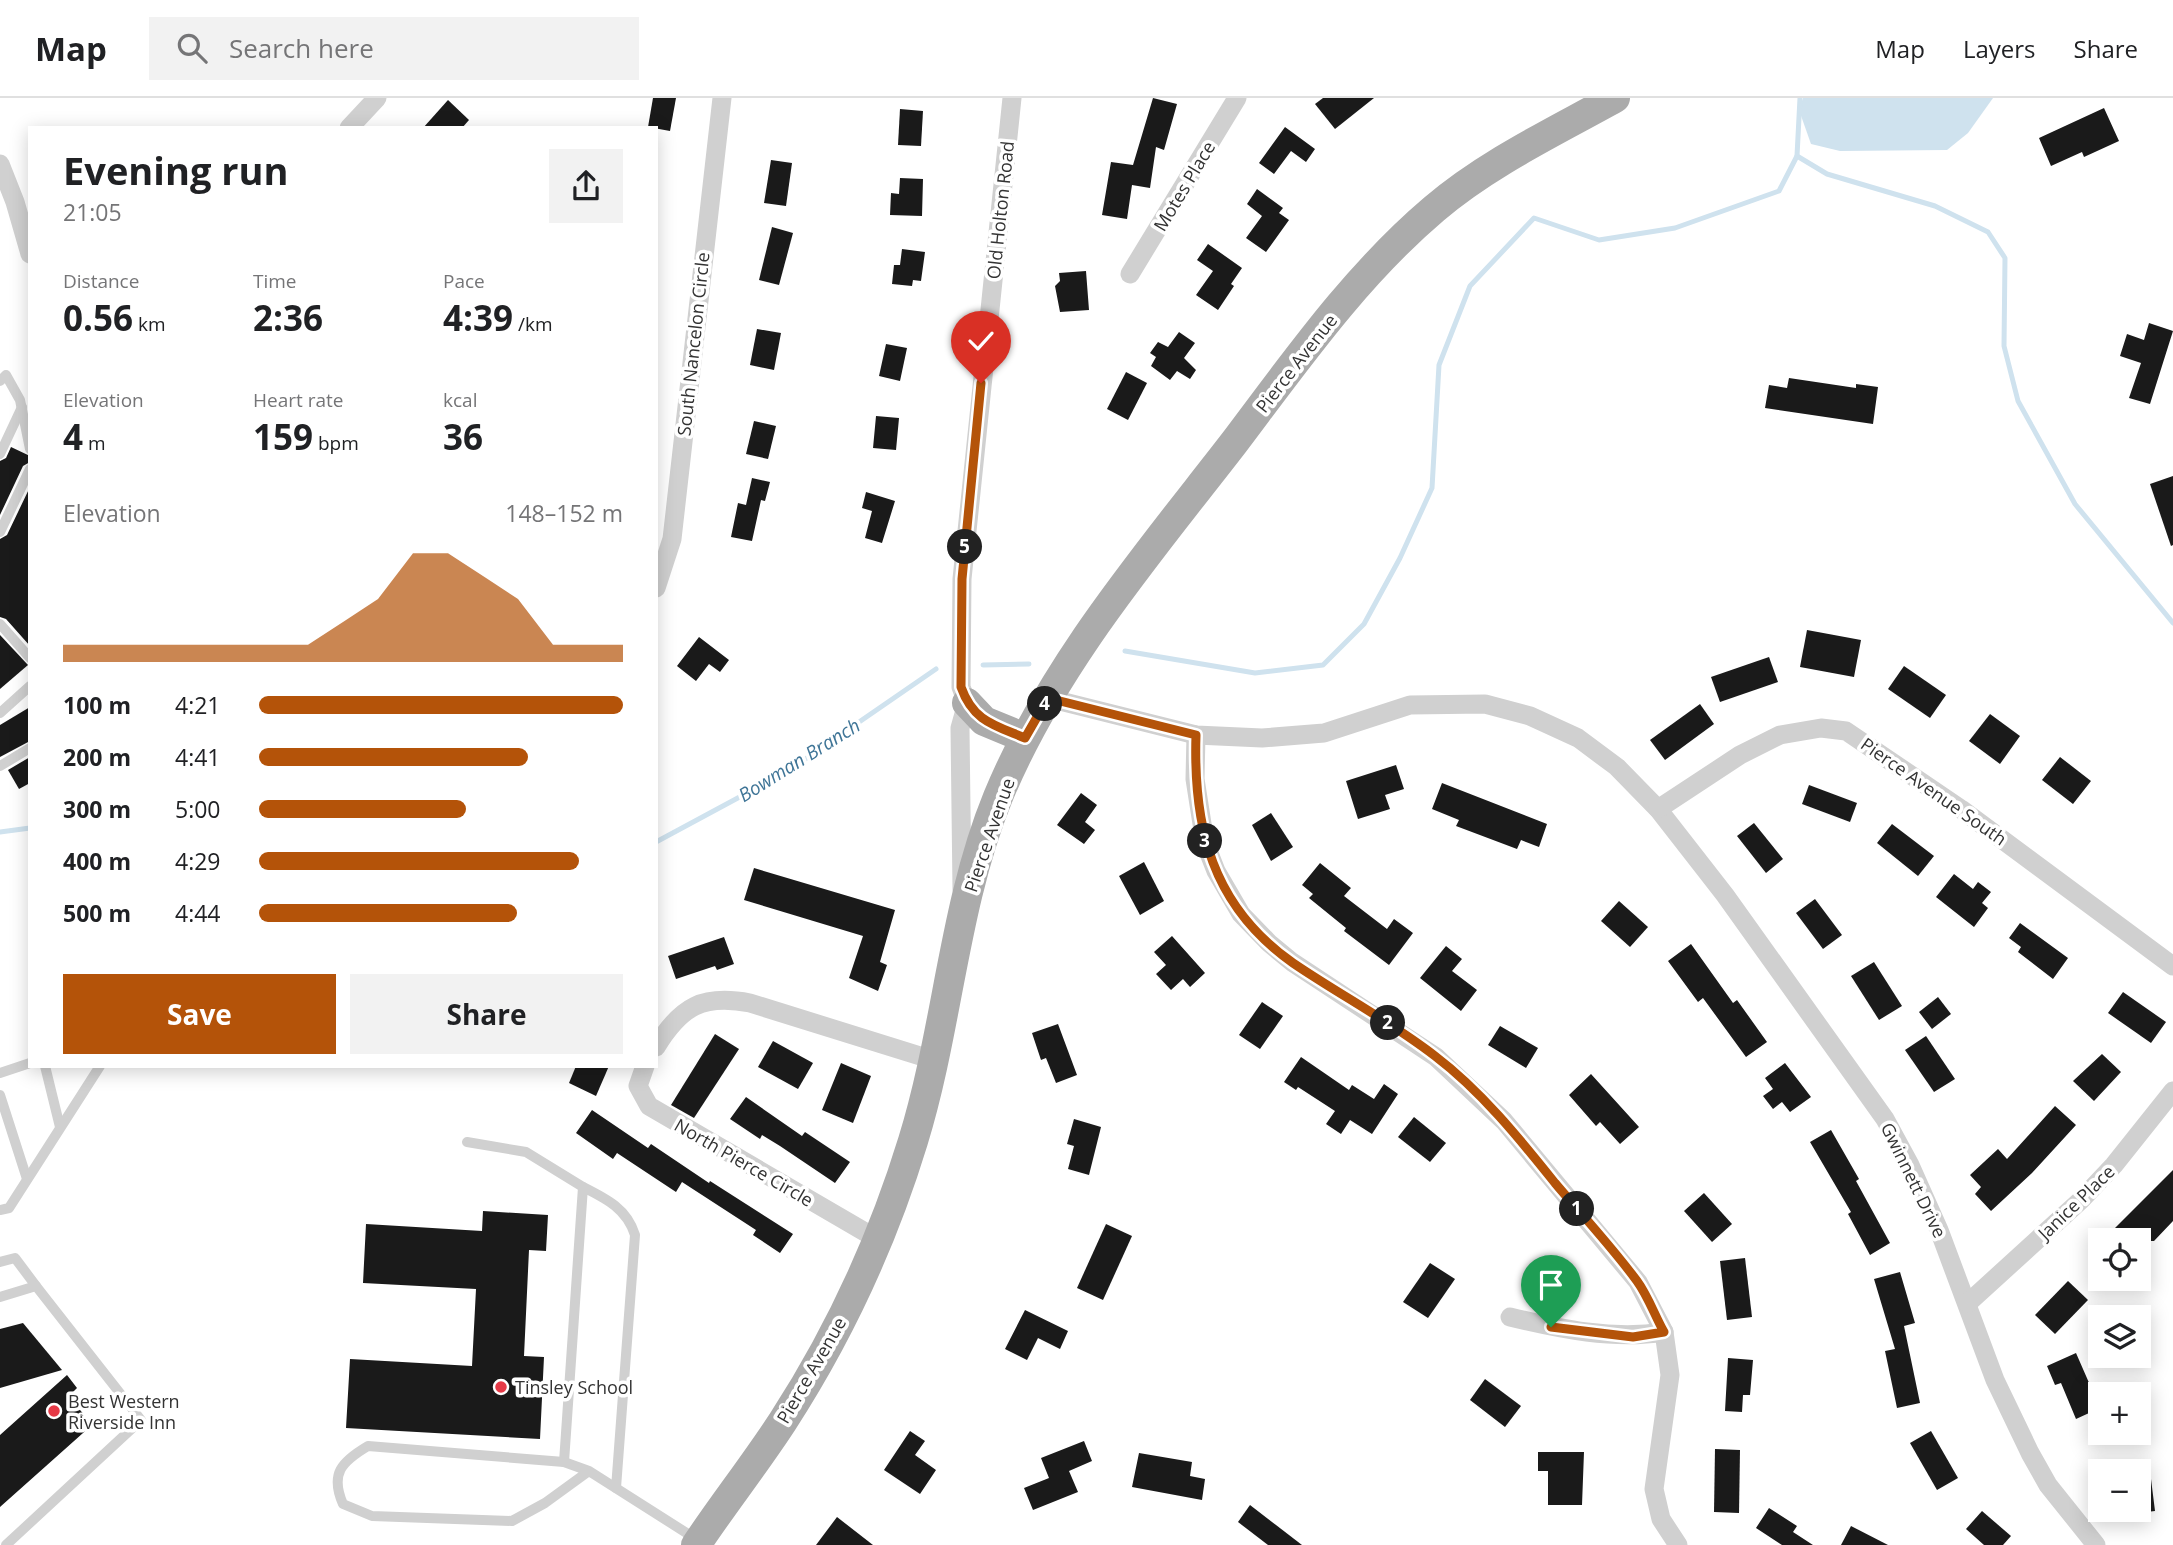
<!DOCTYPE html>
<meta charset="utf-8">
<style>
:root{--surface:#fff;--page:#f2f2f2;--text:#202124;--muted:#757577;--line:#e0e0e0;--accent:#b45309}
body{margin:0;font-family:"Open Sans",sans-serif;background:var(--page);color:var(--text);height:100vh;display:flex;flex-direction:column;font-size:26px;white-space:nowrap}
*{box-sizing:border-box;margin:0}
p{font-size:23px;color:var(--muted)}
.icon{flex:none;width:38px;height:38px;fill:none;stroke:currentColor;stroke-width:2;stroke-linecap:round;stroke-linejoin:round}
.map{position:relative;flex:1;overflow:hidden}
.side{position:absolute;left:28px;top:28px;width:630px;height:942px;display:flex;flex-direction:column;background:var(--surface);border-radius:0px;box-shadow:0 4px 18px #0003}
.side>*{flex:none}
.buttons{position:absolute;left:2088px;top:1130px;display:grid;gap:14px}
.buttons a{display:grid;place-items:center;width:63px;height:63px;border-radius:0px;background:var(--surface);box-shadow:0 4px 18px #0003;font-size:35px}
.pin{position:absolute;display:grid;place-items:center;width:60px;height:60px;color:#fff;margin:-72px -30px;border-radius:50% 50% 50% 0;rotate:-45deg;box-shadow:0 0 7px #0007}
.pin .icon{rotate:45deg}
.km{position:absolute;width:35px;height:35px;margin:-18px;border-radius:50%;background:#222;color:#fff;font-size:19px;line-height:35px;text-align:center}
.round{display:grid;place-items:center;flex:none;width:74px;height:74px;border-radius:0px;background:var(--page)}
.headline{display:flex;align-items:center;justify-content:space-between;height:119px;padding:0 35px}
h1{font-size:38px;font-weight:700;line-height:52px}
.figures{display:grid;grid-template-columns:repeat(3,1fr);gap:10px;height:119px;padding:7px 35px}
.figures div{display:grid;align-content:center}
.figures b{font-size:35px;font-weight:700}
.figures small{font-size:19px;font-weight:400}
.figures p{font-size:19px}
.chart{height:196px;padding:14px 35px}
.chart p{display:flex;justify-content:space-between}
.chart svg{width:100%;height:126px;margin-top:7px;fill:var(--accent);opacity:.7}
.action{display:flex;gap:14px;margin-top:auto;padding:14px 35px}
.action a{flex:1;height:80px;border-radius:0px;background:var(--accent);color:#fff;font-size:28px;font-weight:700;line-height:80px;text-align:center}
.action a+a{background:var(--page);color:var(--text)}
ul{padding:0 35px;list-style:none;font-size:23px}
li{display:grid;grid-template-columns:112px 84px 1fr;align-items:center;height:52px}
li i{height:18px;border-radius:9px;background:var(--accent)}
header{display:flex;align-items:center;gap:42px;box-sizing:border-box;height:98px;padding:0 35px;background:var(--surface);border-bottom:2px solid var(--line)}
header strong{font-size:33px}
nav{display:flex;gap:38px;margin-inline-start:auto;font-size:24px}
.search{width:490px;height:63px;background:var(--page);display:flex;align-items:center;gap:18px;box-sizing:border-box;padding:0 24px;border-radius:0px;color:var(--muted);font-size:26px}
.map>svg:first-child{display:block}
.water{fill:#cfe2ee}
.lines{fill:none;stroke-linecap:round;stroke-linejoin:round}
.stream{stroke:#cfe2ee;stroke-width:5}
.building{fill:#1a1a1a}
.service{stroke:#d0d0d0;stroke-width:10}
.minor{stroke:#d0d0d0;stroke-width:19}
.primary{stroke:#ababab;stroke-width:30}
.route-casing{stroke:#fff;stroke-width:14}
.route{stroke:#b45309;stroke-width:9}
.poi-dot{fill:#e63946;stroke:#fff;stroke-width:2.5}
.labels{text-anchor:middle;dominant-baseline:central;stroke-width:7;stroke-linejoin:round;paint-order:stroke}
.street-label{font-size:18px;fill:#333;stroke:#fff}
.poi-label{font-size:18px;fill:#333;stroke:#fff;text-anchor:start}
.water-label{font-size:19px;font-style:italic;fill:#3f7597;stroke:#fff}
</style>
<header>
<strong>Map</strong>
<div class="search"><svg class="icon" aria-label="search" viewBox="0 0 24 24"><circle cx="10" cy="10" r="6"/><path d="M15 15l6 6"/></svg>Search here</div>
<nav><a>Map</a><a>Layers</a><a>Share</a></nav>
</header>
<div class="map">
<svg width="2173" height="1447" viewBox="0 0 2173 1447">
<rect width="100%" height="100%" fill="#fff"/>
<polygon class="water" points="1803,0 1993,0 1968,35 1947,52 1840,53 1811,46 1799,12"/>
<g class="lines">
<g class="stream">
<polyline points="1797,58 1827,76 1935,108 1988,134 2005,160 2004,248 2018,303 2075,406 2173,525"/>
<polyline points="1125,553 1255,575 1323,567 1364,526 1400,460 1432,390 1439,267 1470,188 1534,120 1599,142 1675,130 1779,93 1797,58 1800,0"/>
<polyline points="983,567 1029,566"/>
<polyline points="0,734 30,730"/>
<polyline points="656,744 788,673 936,571"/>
</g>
</g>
<g class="building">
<polygon points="653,0 676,0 670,33 648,29"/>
<polygon points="1153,0 1177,6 1164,52 1156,49 1150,90 1132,87 1127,121 1102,117 1111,64 1133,67"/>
<polygon points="1323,0 1374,0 1335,31 1315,6"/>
<polygon points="448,2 469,22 462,30 423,30"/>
<polygon points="2104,10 2119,43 2084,59 2082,54 2051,68 2039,40"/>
<polygon points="900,11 923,13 921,48 898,47"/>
<polygon points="1285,29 1315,51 1306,64 1291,53 1274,76 1259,65"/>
<polygon points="771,62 792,65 786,108 764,105"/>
<polygon points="900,80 923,81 922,118 890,117 891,95 899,96"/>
<polygon points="1257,91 1283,110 1279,115 1289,122 1266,154 1246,140 1262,118 1247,106"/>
<polygon points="772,129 793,135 779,187 759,182"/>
<polygon points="1208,146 1242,170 1231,186 1234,188 1218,212 1196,197 1213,173 1197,162"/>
<polygon points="902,151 925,154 921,183 913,182 912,188 892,186 894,167 900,167"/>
<polygon points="1086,173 1089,212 1060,214 1055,188 1060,183 1059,175"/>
<polygon points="2149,225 2173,233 2150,306 2129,300 2141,265 2120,258 2127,236 2144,242"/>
<polygon points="757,231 781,235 774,272 750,267"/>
<polygon points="1179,234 1195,245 1184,260 1196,272 1190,281 1177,273 1170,282 1151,268 1156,259 1150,255 1158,244 1168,249"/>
<polygon points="886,246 907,250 900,283 879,278"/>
<polygon points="1126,274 1147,285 1128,322 1107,311"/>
<polygon points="1789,280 1856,290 1856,286 1878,289 1873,326 1765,310 1769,287 1787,290"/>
<polygon points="876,318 899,320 896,352 873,350"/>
<polygon points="754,323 776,328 768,361 746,356"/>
<polygon points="11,349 30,358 30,364 23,368 0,417 0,363 6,360"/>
<polygon points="2173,378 2173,447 2171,448 2150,386"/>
<polygon points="752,380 770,384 765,403 761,402 752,443 731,439 738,405 746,407"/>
<polygon points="30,389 30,548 6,521 0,519 0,441 7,437"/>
<polygon points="866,394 895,403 882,445 865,440 872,413 862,410"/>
<polygon points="1807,532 1861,542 1854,579 1800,569"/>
<polygon points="0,537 28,567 0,591"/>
<polygon points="699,539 729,562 720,574 709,566 696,583 677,568"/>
<polygon points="1769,559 1778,584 1720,604 1711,579"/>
<polygon points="1904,568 1946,597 1930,620 1888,591"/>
<polygon points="1700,606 1714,626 1665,662 1650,642"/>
<polygon points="30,609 30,643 0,659 0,627"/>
<polygon points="1990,616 2020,638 2000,666 1969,643"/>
<polygon points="30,659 30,685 19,691 8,672"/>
<polygon points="2060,659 2091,683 2073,706 2042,682"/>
<polygon points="1396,667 1404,691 1385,697 1390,711 1358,721 1346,683"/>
<polygon points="1442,685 1547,726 1539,749 1521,742 1517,751 1456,728 1459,722 1432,711"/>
<polygon points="1809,687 1857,705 1850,724 1802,706"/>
<polygon points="1081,695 1097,707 1085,724 1095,732 1084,746 1057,727"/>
<polygon points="1271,715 1293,749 1271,763 1252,727"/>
<polygon points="1754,725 1783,761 1766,775 1737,738"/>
<polygon points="1892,726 1934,758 1918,778 1877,745"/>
<polygon points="1144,764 1164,803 1140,817 1119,778"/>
<polygon points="1320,765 1351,790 1344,798 1387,831 1394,821 1413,835 1389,867 1344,833 1346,830 1309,800 1313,796 1302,787"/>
<polygon points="754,770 895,812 880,864 887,867 878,893 849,880 863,838 744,802"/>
<polygon points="1954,776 1973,791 1978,784 1991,794 1982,805 1988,810 1974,829 1936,799"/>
<polygon points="1815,801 1842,837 1823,851 1796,815"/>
<polygon points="1619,803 1648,829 1630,849 1601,823"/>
<polygon points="2020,825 2068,860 2053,881 2018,854 2021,849 2009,840"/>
<polygon points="1172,838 1205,875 1190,889 1183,881 1171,892 1156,876 1166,867 1154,854"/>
<polygon points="724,839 734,866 717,872 715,868 676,881 668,858"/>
<polygon points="1691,846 1733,905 1737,902 1767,944 1746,959 1703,900 1698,904 1668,863"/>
<polygon points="1446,848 1462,861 1452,873 1477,892 1461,913 1420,880"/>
<polygon points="1874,864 1902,908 1879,922 1851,878"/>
<polygon points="2123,894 2166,924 2151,945 2108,915"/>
<polygon points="1938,899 1951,916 1932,931 1919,914"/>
<polygon points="1262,904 1283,918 1260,951 1239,937"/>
<polygon points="1058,926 1077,977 1056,985 1046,960 1041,962 1032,935"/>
<polygon points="1500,928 1538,950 1526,970 1488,947"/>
<polygon points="715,936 739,951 694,1020 671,1007"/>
<polygon points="1926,938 1955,981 1934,994 1905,952"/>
<polygon points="773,943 813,965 798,991 758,969"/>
<polygon points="2102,956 2121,974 2094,1003 2073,983"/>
<polygon points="1301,959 1349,992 1352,987 1374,1001 1384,986 1398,996 1372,1036 1350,1022 1341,1036 1326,1026 1335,1013 1298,989 1296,992 1284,984"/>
<polygon points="841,965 871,978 853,1025 822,1012"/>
<polygon points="1785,965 1811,999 1790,1014 1782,1004 1773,1011 1763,998 1773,991 1765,980"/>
<polygon points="576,968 609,968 596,998 569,985"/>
<polygon points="1591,976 1639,1029 1620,1046 1600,1024 1596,1028 1569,997"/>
<polygon points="746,999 802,1038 805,1034 850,1064 835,1085 780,1048 762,1037 760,1041 730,1021"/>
<polygon points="2055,1008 2076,1027 2032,1075 1991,1113 1975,1096 1981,1089 1970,1077 1998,1051 2007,1061"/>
<polygon points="592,1012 648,1050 651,1046 709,1085 710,1083 793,1136 780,1155 753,1137 756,1132 682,1084 676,1094 617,1055 613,1061 576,1035"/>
<polygon points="1414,1019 1446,1045 1430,1064 1398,1039"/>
<polygon points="1074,1021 1101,1029 1089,1077 1068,1071 1074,1048 1067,1046"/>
<polygon points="1831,1032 1859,1081 1856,1083 1890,1145 1870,1157 1848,1116 1851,1114 1810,1044"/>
<polygon points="2173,1072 2173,1123 2154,1143 2148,1143 2138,1152 2138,1143 2102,1143"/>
<polygon points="1704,1095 1732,1126 1712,1144 1684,1113"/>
<polygon points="483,1113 548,1117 546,1153 529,1152 524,1258 544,1259 540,1341 346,1330 350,1261 472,1268 476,1191 363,1185 366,1126 482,1133"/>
<polygon points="1106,1126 1132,1138 1103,1202 1077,1190"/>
<polygon points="1745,1160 1752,1219 1727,1222 1720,1163"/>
<polygon points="1430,1165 1455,1181 1428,1220 1403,1204"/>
<polygon points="1900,1174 1915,1225 1904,1228 1920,1305 1897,1310 1885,1253 1895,1251 1874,1181"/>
<polygon points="2068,1183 2088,1202 2055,1236 2035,1217"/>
<polygon points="1025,1212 1068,1233 1060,1251 1038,1240 1027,1262 1005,1251"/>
<polygon points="23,1225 62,1272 0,1290 0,1231"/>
<polygon points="2076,1255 2100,1310 2076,1321 2061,1285 2055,1287 2047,1268"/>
<polygon points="1728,1260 1753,1262 1750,1297 1743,1297 1742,1314 1725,1313"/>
<polygon points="67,1277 77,1290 69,1298 92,1327 0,1409 0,1337"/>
<polygon points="1485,1281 1521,1308 1505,1329 1470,1302"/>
<polygon points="910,1333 925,1343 915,1357 936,1372 920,1396 884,1372"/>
<polygon points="1931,1333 1958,1380 1937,1392 1910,1345"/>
<polygon points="1084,1343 1092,1363 1069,1373 1078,1394 1033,1412 1024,1390 1049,1380 1041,1360"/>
<polygon points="1715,1351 1740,1352 1739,1415 1714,1414"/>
<polygon points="1538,1354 1584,1354 1582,1407 1548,1407 1548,1373 1538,1373"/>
<polygon points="1139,1355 1192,1364 1190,1378 1205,1381 1202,1402 1132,1389"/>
<polygon points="2151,1381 2155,1413 2138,1415 2138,1383"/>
<polygon points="1250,1407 1302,1447 1268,1447 1238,1424"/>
<polygon points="1769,1410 1797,1428 1793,1434 1813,1447 1782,1447 1756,1430"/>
<polygon points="1982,1413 2011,1438 2003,1447 1984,1447 1966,1431"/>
<polygon points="837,1419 873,1447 816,1447"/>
<polygon points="1851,1428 1888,1447 1841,1447"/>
</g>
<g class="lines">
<g class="service">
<polyline points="0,283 6,277 20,302 30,351"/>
<polyline points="0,356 22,309"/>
<polyline points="0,434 30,371"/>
<polyline points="0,526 30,560"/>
<polyline points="0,615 30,588"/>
<polyline points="0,668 30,650"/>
<polyline points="45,968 60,1029"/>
<polyline points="0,975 30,965"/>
<polyline points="0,997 27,1081"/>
<polyline points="467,1044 526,1054 583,1089"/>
<polyline points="0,1112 9,1110 100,968"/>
<polyline points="0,1164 15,1160 36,1188"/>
<polyline points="0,1199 36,1188 141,1322 6,1447"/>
<path d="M564 1364 583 1089C607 1101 627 1111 635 1137L616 1390"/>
<path d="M589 1373 545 1405 512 1423 372 1418 343 1406C330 1376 341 1364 368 1348L564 1364 589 1373 696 1441"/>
</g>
<g class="minor">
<polyline points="349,30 377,0"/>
<polyline points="0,66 15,104 30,156"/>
<polyline points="1130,176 1237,0"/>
<polyline points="656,490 672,441 722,0"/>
<polyline points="1048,600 1196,637 1262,640 1324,635 1410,607 1485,606 1530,618 1578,640 1617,669 1658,711 1725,797 1885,1021 1910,1067 1939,1132 1995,1282 2030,1355 2048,1387 2096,1447"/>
<polyline points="1196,637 1195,681 1205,745 1216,773 1241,816 1269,845 1292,864 1436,959 1504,1023 1638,1184 1664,1234 1670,1277 1654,1391 1661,1421 1678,1447"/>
<polyline points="1658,711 1740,657 1780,637 1821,630 1846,633 1961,711 2173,868"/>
<polyline points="962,792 960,630 967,605 961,589 962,481 1012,0"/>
<path d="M656 949C681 908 703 896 750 905L933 962"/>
<polyline points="645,968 638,988 649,1008 877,1141"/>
<polyline points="1968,1205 2081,1102 2114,1067 2173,993"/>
<path d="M1510 1219C1560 1231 1613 1242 1664 1234"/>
</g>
<g class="primary">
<polyline points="967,605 984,623 1025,640"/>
<path d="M696 1447C724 1405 755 1366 783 1323 838 1238 883 1141 913 1043 948 930 953 809 998 699 1052 568 1147 457 1233 346 1295 264 1355 178 1434 111 1488 65 1554 34 1615 0"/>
</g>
</g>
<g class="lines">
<defs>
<path id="route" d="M981 285 962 481 961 589C973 623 994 627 1025 640L1048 600 1196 637C1193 730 1212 808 1293 865 1340 897 1390 923 1435 958 1481 993 1519 1040 1555 1085 1582 1117 1612 1149 1637 1183 1648 1198 1655 1218 1664 1234L1633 1239 1551 1229"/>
</defs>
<use href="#route" class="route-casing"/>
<use href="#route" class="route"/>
</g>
<g class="poi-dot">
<circle cx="501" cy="1289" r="7"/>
<circle cx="54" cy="1313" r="7"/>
</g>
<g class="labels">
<g class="street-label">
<text transform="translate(1184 88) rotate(-59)">Motes Place</text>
<text transform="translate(1000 112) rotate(-84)">Old Holton Road</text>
<text transform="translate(693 246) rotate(-84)">South Nancelon Circle</text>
<text transform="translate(1296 265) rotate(-52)">Pierce Avenue</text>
<text transform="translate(1934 693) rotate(35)">Pierce Avenue South</text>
<text transform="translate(989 737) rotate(-71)">Pierce Avenue</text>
<text transform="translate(744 1064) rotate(30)">North Pierce Circle</text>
<text transform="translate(1914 1082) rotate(64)">Gwinnett Drive</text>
<text transform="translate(2076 1104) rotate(-44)">Janice Place</text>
<text transform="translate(811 1272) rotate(-60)">Pierce Avenue</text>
</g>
<g class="poi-label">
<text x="515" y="1289">Tinsley School</text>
<text x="68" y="1303">Best Western<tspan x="68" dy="21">Riverside Inn</tspan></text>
</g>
<g class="water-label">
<text transform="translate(799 662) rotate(-32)">Bowman Branch</text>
</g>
</g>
</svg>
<div class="buttons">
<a><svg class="icon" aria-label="locate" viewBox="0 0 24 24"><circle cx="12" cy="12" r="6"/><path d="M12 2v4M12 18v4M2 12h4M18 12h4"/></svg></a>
<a><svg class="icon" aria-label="layers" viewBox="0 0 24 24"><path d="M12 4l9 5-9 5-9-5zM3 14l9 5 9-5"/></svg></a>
<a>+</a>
<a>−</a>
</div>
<div class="pin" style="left:1551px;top:1229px;background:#1e9e55"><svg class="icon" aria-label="arrive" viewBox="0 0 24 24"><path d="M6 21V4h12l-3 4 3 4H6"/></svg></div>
<div class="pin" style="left:981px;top:285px;background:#d93025"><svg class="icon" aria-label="check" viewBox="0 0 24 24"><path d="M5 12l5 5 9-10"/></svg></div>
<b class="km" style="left:1577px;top:1111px">1</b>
<b class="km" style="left:1388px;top:925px">2</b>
<b class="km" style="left:1205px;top:743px">3</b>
<b class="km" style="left:1045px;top:606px">4</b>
<b class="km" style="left:965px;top:449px">5</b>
<section class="side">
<div class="headline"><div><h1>Evening run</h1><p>21:05</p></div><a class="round"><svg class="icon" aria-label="share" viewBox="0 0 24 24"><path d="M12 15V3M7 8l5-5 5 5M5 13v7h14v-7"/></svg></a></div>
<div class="figures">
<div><p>Distance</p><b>0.56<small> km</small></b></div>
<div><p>Time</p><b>2:36</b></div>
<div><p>Pace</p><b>4:39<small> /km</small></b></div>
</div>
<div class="figures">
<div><p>Elevation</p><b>4<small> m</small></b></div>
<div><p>Heart rate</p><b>159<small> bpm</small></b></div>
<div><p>kcal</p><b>36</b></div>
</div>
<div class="chart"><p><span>Elevation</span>148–152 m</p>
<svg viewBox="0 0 160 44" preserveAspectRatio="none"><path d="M0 44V38L10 38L20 38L30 38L40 38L50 38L60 38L70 38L80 30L90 22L100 6L110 6L120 14L130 22L140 38L150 38L160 38V44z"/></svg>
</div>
<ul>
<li><b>100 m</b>4:21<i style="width:100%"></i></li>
<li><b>200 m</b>4:41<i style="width:74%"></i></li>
<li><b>300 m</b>5:00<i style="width:57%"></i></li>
<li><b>400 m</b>4:29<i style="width:88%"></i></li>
<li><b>500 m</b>4:44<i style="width:71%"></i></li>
</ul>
<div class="action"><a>Save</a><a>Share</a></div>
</section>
</div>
